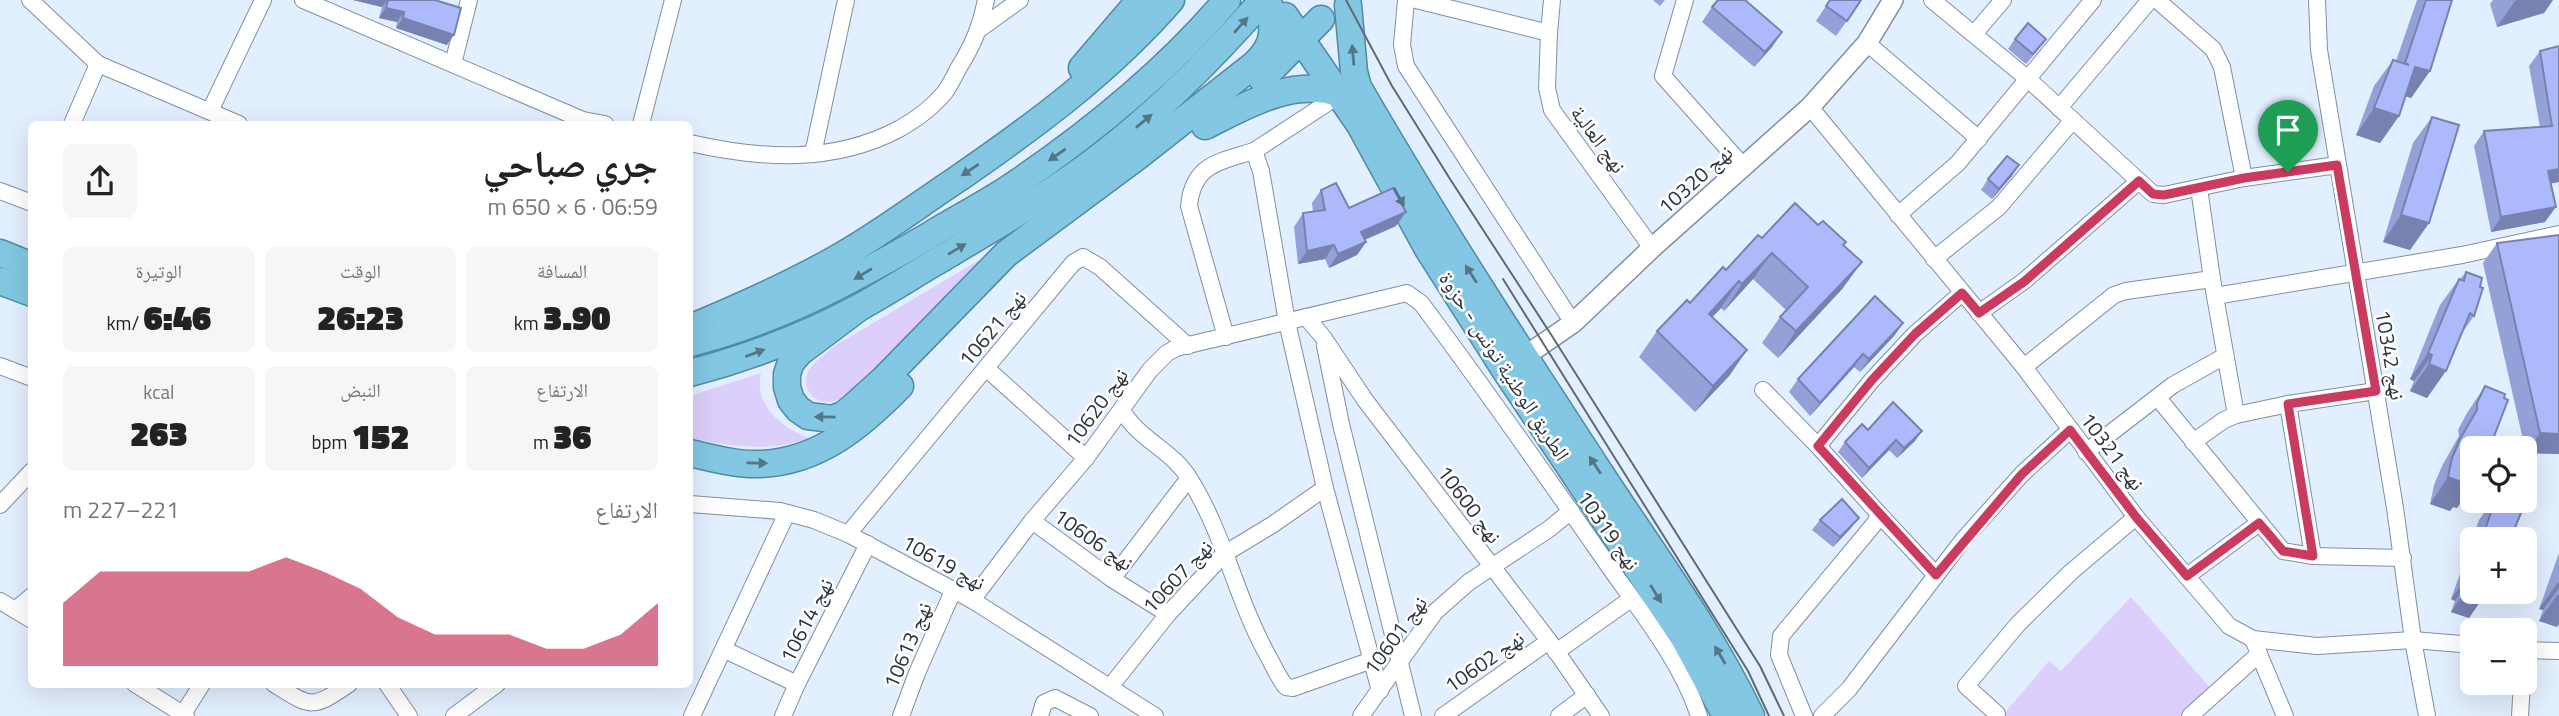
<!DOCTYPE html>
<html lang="ar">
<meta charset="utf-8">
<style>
:root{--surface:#fff;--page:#f6f6f6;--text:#222;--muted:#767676;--accent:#cb3b60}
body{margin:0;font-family:"Titillium Web","Noto Naskh Arabic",sans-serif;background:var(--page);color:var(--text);direction:rtl;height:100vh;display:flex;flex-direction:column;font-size:26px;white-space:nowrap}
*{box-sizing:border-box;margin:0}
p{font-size:23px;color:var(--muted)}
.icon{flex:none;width:38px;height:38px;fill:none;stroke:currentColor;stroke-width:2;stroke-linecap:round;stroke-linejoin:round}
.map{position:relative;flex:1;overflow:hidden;direction:ltr}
.sheet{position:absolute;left:28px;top:121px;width:665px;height:567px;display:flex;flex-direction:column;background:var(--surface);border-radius:10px;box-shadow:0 7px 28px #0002;direction:rtl}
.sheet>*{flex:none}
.fabs{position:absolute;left:2460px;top:436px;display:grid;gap:14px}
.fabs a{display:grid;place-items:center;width:77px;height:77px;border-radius:10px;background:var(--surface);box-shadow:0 7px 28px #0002;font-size:35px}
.pin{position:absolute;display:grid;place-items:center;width:60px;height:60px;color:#fff;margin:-72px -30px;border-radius:50% 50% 50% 0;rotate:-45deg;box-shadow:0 0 7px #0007}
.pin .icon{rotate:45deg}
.round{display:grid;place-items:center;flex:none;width:74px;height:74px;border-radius:10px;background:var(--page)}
.headline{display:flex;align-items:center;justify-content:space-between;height:119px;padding:0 35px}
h1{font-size:38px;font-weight:800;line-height:52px}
.metrics{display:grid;grid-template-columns:repeat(3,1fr);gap:10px;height:119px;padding:7px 35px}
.metrics div{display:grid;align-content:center;border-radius:10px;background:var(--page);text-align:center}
.metrics b{font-size:35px;font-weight:800}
.metrics small{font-size:19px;font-weight:400}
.metrics p{font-size:19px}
.chart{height:196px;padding:14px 35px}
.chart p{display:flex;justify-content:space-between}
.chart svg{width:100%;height:126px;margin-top:7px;fill:var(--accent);opacity:.7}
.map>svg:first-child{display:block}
.green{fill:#dccffb}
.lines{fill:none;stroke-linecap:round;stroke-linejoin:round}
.minor-casing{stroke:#808fa1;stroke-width:18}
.tertiary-casing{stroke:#808fa1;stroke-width:22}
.trunk-casing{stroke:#508aa3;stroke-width:29}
.minor{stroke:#fff;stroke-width:16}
.tertiary{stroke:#fff;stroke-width:19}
.trunk{stroke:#83c7e3;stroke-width:26}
.tram{stroke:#616a74;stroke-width:2}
.wall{fill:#94a0d8}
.shaded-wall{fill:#7882b0}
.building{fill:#acbafb;stroke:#7882b0;stroke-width:2}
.oneway{fill:#537686}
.route-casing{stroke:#fff;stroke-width:14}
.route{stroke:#cb3b60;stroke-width:9}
.labels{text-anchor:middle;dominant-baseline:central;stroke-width:5;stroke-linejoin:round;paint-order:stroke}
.street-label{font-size:21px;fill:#2c333a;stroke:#fff}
</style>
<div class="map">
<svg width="2559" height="716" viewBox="0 0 2559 716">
<rect width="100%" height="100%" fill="#e2efff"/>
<g class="green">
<path d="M986 256 987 258C959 286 931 314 903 342 883 362 864 385 839 399 822 409 800 393 807 374 811 363 825 355 833 347Z"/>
<path d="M761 373C753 405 782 428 809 438 768 453 731 446 690 438V396Z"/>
<polygon points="2131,597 2212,690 2180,716 2002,716 2049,661 2061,671"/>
</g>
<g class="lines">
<defs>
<g id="minor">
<polyline points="30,0 98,64 239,124"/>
<polyline points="303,0 583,120 605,124"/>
<polyline points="1406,0 1402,45 1406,66 1573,323"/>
<polyline points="1416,0 1549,33 1547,88 1552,110 1652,248"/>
<polyline points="1685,0 1663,76 1743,166"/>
<polyline points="1932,0 2028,79 2153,194 2164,195 2244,178 2338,165"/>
<polyline points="2157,0 2213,49 2222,67 2244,178"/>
<polyline points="2317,0 2319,50 2395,508 2413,640 2427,716"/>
<polyline points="981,28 1020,0"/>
<polyline points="1549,33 1552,0"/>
<polyline points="1974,34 2003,0"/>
<polyline points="1867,43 1979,139"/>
<polyline points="453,64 469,0"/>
<polyline points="1341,94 1254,151 1261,171 1287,322 1325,488 1380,691"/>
<polyline points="1810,107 2024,367 2136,517 2229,626 2253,639 2317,646 2413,640 2473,645"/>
<polyline points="2059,108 2150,0"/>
<polyline points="210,111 263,0"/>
<polyline points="72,124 98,64"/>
<polyline points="641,124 673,0"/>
<path d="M690 143C760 159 833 164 899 129 915 120 933 107 945 92 950 85 954 77 958 69 973 45 980 28 986 0"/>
<polyline points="813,154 846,0"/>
<polyline points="2199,188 2212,279 2236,415"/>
<polyline points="0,191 32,203"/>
<polyline points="1898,215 1958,163 2093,0"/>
<polyline points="1934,259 1999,207 2073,120"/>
<polyline points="2215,296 2462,255 2559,234"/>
<polyline points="1979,313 2024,281 2139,181"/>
<polyline points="1306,317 1323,337 1365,400 1549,641 1601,716"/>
<path d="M1226 337 1189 206C1193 164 1219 162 1254 151"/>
<polyline points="1325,346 1341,424 1413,716"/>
<polyline points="0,366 32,378"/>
<polyline points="2024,367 2114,295 2126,291 2212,279"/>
<polyline points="986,368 1086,458"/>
<polyline points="1763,390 1818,446 1879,514 1875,523 1781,636 1779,655 1804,716"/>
<polyline points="2158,398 2283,551 2313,556 2403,558"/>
<polyline points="2288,404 2313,556"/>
<path d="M1122 410C1138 439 1172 450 1189 478 1224 533 1236 598 1267 654 1273 665 1278 677 1286 687L1293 688 1372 660"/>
<polyline points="2193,442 2224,420 2236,415 2288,404 2376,391"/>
<polyline points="1818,446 1872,380 1915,334 1962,293"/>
<polyline points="2086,452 2173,385 2225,356"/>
<polyline points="690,504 780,511 814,520 848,534 972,600 1155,716"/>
<polyline points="0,505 32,471"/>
<polyline points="1879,514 1936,575"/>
<polyline points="1032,521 1112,579 1168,614"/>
<polyline points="848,534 1073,263 1083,257 1100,267 1188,346"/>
<polyline points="2187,576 2259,523"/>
<polyline points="1112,579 1189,478"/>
<path d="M972 600 1032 521 1086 458 1150 370 1167 353 1176 348 1407 293 1421 303C1485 389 1547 477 1608 565 1641 612 1681 661 1699 716"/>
<polyline points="0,601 32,620"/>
<polyline points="15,610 32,596"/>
<polyline points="725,650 797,684"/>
<polyline points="2525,650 2559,651"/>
<polyline points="1556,652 1631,599"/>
<polyline points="2259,654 2285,716"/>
<polyline points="135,684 186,716"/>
<path d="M274 684C311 707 311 710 349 684"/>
<polyline points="387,684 409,716"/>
<polyline points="1110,687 1168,614 1224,554 1272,525 1325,488"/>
<polyline points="183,714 202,684"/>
<polyline points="1997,714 1966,686 2018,624 2071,572 2136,517"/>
<polyline points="454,716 497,684"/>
<polyline points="692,716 787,513"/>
<polyline points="783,716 797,684 868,544"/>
<polyline points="901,716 917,673 953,591"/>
<polyline points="1040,716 1044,703 1055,698 1090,716"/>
<polyline points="1361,716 1435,612 1469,582 1549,529 1571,511"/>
<polyline points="1443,716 1549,641"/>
<polyline points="1559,716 1587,695"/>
<polyline points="1822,716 1849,689 1963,540 2022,474 2070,430"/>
<polyline points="2190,716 2259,654 2253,639"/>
<polyline points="2520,716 2522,682"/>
</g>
<polyline id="tertiary" points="1515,363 1573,323 1652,248 1810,107 1867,43 1893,0"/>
<g id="trunk">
<path d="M1348 5 1354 72 1358 87C1436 222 1521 352 1606 482 1657 559 1711 633 1751 716"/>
<polyline points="1285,16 1360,125 1428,249 1505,370 1684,638 1726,716"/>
<polyline points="1082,68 1140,0"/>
<polyline points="1262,79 1321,19"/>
<path d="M1205 126C1247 105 1293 77 1341 94"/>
<polyline points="0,253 32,266"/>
<polyline points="0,281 32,293"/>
<path d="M860 307 800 352 791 362 787 374V387L791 400 798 409 808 416 832 419 843 415 853 407 884 379 1006 254 1138 156 1255 64C1277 43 1274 28 1268 0"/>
<path d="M690 328C738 308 788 286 834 260 878 236 918 205 959 178 1037 124 1109 71 1171 0"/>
<path d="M690 343C776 322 851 281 927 237 956 219 986 204 1014 185 1092 132 1166 72 1227 0"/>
<path d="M690 373C747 358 805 336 858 308 886 293 913 275 941 259 994 227 1048 196 1098 158 1159 112 1212 58 1263 0"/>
<path d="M690 453C712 458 737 465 760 464 818 462 861 426 900 386"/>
</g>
</defs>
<use href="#minor" class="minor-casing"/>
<use href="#tertiary" class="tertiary-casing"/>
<use href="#trunk" class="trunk-casing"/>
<use href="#minor" class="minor"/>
<use href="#tertiary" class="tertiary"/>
<use href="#trunk" class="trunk"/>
<g class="tram">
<polyline points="1346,0 1392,86 1450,179 1552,336 1760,666 1784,716"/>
<polyline points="1503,279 1748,671 1769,716"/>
</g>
</g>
<g class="wall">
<polygon points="353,0 435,0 447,45 396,28 397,22 379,18 382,7"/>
<polygon points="1653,0 1665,0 1660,6"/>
<polygon points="1830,0 1862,0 1836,36 1816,21"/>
<polygon points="2417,0 2452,0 2430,71 2411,98 2405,96 2399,116 2380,143 2356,135 2374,86 2393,60 2396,61"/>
<polygon points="2493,0 2553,0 2544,13 2497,27 2490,4"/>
<polygon points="1712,7 1782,32 1772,47 1754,67 1702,22"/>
<polygon points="2015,39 2039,49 2026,64 2008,49"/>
<polygon points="2559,46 2559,182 2551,183 2545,222 2491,232 2474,146 2484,131 2540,127 2529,66 2540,51"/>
<polygon points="2432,117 2429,223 2410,250 2383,242 2413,143"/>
<polygon points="2012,176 1992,199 1981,190 1988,179"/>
<polygon points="1321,190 1349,208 1396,226 1365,240 1366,242 1357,255 1329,268 1325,259 1298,264 1294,227 1303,213 1313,212 1312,203"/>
<polygon points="1818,225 1843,245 1843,288 1778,358 1762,343 1780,317 1786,310 1753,279 1724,311 1721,308 1712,317 1747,350 1729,376 1695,412 1639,357 1657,331 1762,238"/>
<polygon points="2559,235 2559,454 2526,453 2483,263 2497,243"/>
<polygon points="2466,272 2480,287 2474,316 2462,333 2427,398 2410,391 2414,381 2410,379 2440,305 2459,279 2460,279"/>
<polygon points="1903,323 1894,336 1860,372 1854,367 1810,416 1789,392 1798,379"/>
<polygon points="2485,386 2493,439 2487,448 2473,448 2473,485 2457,508 2453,507 2450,511 2430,504 2434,485 2442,466 2459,436 2458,430 2467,413"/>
<polygon points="1868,430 1915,441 1897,458 1889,450 1862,478 1838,452 1845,442"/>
<polygon points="2493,500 2519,500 2510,539 2473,539 2473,592 2469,618 2451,612 2455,601 2451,599 2479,520"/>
<polygon points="1820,520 1851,528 1833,547 1812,530"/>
<polygon points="2559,553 2559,624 2557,627 2539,621 2543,610 2539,609"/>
</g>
<g class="shaded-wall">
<polygon points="353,0 387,0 382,7"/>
<polygon points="2517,0 2553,0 2544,13 2497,27 2515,1"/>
<polygon points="386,8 404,12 397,22 379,18"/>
<polygon points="403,18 454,35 447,45 396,28"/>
<polygon points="1782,32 1772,47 1754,67 1765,52"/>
<polygon points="2415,67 2430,71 2411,98 2397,93"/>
<polygon points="2374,108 2399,116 2380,143 2356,135"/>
<polygon points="2019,165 2012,176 1992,199 1999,189"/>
<polygon points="2559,169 2559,182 2537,186 2548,171"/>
<polygon points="2556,207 2545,222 2491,232 2501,217"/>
<polygon points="1406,212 1396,226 1352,245 1361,232"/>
<polygon points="2401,215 2429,223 2410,250 2383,242"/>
<polygon points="1366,242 1357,255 1329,268 1338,254"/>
<polygon points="1334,245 1325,259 1298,264 1307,251"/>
<polygon points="1772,253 1753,279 1724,311 1742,284"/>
<polygon points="1862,262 1843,288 1778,358 1796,331"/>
<polygon points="1739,281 1721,308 1690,341 1709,314"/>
<polygon points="1903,323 1894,336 1860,372 1869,359"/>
<polygon points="1747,350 1729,376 1695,412 1713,386"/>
<polygon points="2428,353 2432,355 2414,381 2410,379"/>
<polygon points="1863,354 1854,367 1810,416 1820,403"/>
<polygon points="2429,364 2446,371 2427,398 2410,391"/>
<polygon points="1922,431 1915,441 1897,458 1904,448"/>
<polygon points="2540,433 2559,434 2559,454 2526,453"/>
<polygon points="1896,440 1889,450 1862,478 1869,468"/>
<polygon points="2448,477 2473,481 2473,485 2457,508 2453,507 2450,511 2430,504"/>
<polygon points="1859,518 1851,528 1833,547 1840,537"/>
<polygon points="2470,573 2473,574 2473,576 2455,601 2451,599"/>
<polygon points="2558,582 2559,583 2559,588 2543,610 2539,609"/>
<polygon points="2469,585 2473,586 2473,592 2487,592 2469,618 2451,612"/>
<polygon points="2557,595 2559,595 2559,624 2557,627 2539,621"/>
</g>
<g class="building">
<polygon points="388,0 435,0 461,8 454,35 403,18 404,12 386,8"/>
<polygon points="1718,0 1745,0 1782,32 1765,52 1712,7"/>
<polygon points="1830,0 1861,0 1847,21 1826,6"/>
<polygon points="2426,0 2452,0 2430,71 2415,67 2399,116 2374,108 2393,60 2409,65 2405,63"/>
<polygon points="2028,23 2046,39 2033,54 2015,39"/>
<polygon points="2559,46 2559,169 2548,171 2556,207 2501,217 2484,131 2552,126 2540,51"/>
<polygon points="2432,117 2459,125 2429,223 2401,215"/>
<polygon points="2007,156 2019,165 1999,189 1988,179"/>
<polygon points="1336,183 1349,208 1393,188 1406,212 1361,232 1366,242 1338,254 1334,245 1307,251 1303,213 1325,210 1321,190"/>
<polygon points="1795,203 1818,225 1823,221 1846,242 1843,245 1862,262 1796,331 1780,317 1808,287 1772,253 1742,284 1739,281 1709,314 1747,350 1713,386 1657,331 1687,300 1690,303 1723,267 1726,270 1758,235 1762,238"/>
<polygon points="2559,235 2559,434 2540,433 2497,243"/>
<polygon points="2466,272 2482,278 2480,287 2483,288 2474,316 2470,313 2446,371 2429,364 2432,355 2428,353 2459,279 2464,281"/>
<polygon points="1875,296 1903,323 1869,359 1863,354 1820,403 1798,379"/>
<polygon points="2485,386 2505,394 2504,398 2508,400 2493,439 2491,437 2486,448 2473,448 2473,481 2470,480 2469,485 2448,477 2452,458 2460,439 2477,410 2477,403"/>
<polygon points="1893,402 1922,431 1904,448 1896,440 1869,468 1845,442 1862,424 1868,430"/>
<polygon points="1842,499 1859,518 1840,537 1820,520"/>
<polygon points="2495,500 2519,500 2519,503 2524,506 2510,539 2482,539"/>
<polygon points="2473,577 2473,586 2469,585"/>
</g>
<defs><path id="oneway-solid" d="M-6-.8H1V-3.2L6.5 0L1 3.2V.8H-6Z" transform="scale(1.75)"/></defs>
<g class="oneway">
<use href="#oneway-solid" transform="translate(1241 25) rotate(-49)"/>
<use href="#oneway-solid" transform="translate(1353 55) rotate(-95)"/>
<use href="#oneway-solid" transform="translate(1144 121) rotate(-39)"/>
<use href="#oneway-solid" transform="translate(1057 155) rotate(145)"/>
<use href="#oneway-solid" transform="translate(970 170) rotate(146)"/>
<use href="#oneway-solid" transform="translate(1399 197) rotate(61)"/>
<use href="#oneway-solid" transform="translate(957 249) rotate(-31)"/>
<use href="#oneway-solid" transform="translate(863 274) rotate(149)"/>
<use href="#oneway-solid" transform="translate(1471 274) rotate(-123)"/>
<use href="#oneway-solid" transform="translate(755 353) rotate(-21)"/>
<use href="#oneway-solid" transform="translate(825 417) rotate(-179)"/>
<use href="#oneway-solid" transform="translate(757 463) rotate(1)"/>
<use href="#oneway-solid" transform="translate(1595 465) rotate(-123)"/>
<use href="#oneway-solid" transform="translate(1656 594) rotate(58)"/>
<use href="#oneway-solid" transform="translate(1720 655) rotate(-121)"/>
</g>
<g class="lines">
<defs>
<polygon id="route" points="2337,165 2376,391 2288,404 2313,556 2283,551 2259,523 2187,576 2136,517 2070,430 2022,474 1936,575 1818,446 1872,380 1915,334 1962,293 1979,313 2025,281 2139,181 2153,194 2164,195 2244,178"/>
</defs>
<use href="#route" class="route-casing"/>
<use href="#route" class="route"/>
</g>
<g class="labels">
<g class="street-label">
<text transform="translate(1599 139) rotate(54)">نهج العالية</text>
<text transform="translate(1695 179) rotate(-42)">نهج 10320</text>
<text transform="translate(992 328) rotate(-50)">نهج 10621</text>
<text transform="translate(2391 355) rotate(80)">نهج 10342</text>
<text transform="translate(1505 366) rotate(57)">الطريق الوطنية تونس - حزوة</text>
<text transform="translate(1096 407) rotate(-54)">نهج 10620</text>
<text transform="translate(2113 451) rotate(53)">نهج 10321</text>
<text transform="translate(1470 504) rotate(53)">نهج 10600</text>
<text transform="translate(1609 530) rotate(55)">نهج 10319</text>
<text transform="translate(1094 539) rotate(35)">نهج 10606</text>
<text transform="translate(944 562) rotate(29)">نهج 10619</text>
<text transform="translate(1177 576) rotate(-47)">نهج 10607</text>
<text transform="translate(806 620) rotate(-63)">نهج 10614</text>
<text transform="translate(1395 635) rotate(-54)">نهج 10601</text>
<text transform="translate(907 645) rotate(-67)">نهج 10613</text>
<text transform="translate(1484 661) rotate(-35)">نهج 10602</text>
</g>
</g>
</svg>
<div class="fabs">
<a><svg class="icon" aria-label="locate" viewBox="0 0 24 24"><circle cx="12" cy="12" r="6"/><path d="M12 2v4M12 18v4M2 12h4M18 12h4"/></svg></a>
<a>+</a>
<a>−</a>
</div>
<div class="pin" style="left:2288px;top:172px;background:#1e9e55"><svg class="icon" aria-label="arrive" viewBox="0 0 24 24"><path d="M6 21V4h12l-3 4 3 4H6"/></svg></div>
<section class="sheet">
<div class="headline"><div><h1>جري صباحي</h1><p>06:59 · 6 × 650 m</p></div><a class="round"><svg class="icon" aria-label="share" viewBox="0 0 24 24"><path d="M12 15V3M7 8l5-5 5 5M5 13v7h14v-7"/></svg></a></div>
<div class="metrics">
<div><p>المسافة</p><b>3.90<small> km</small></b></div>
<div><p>الوقت</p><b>26:23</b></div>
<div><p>الوتيرة</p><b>6:46<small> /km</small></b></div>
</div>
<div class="metrics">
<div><p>الارتفاع</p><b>36<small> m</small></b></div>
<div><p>النبض</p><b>152<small> bpm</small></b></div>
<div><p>kcal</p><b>263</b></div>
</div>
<div class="chart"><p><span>الارتفاع</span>221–227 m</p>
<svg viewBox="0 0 160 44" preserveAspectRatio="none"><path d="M0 44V22L10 11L20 11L30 11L40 11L50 11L60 6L70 11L80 17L90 27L100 33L110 33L120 33L130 38L140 38L150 33L160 22V44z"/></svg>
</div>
</section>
</div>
